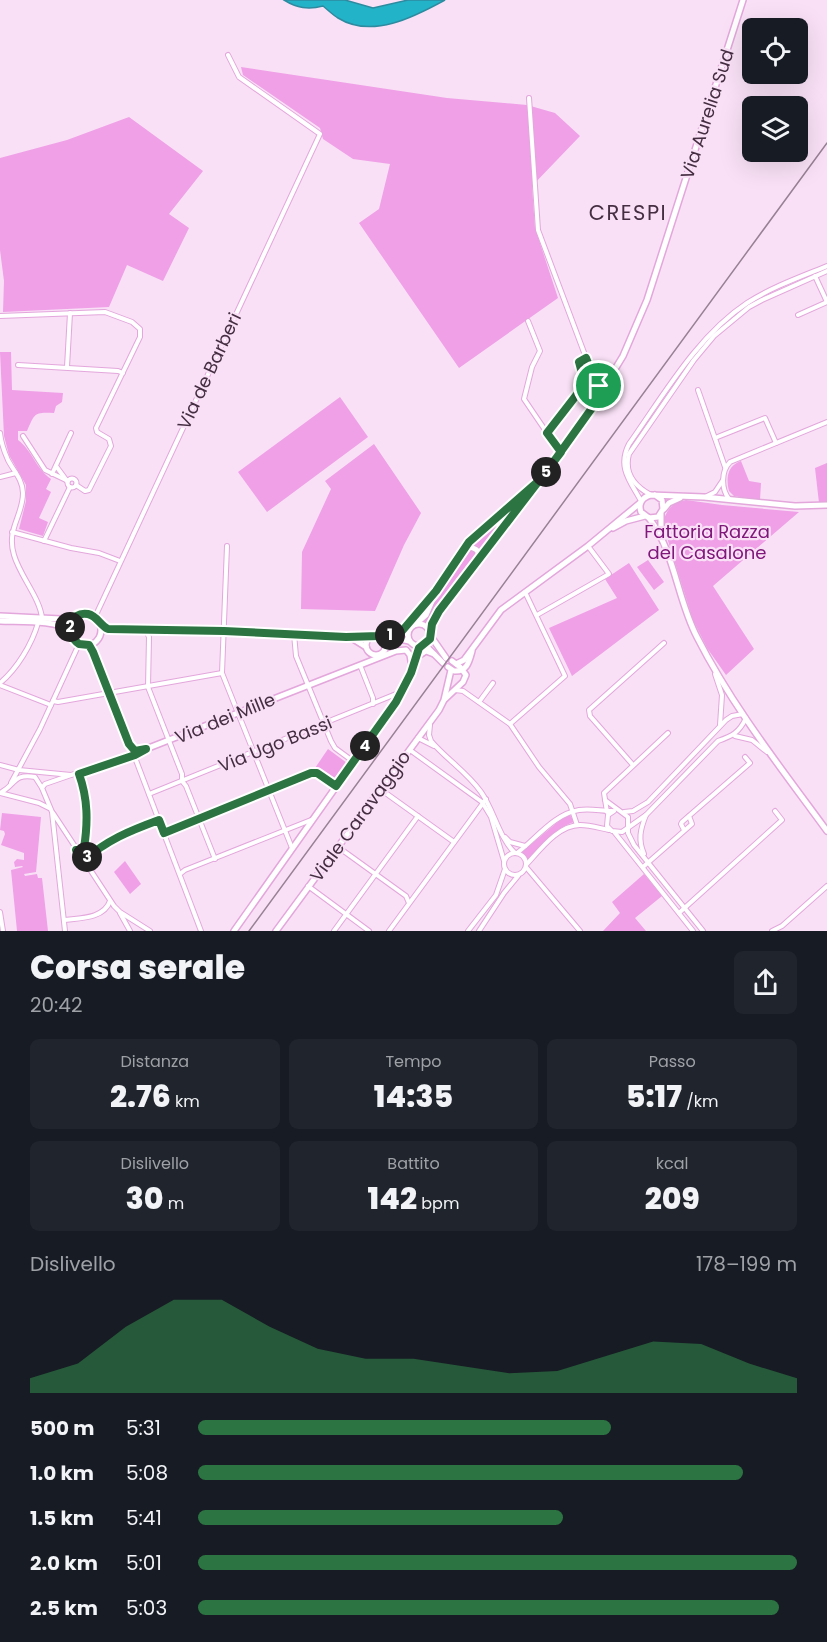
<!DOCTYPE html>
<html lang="it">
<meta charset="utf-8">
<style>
:root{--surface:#171b24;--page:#20242c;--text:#f1f3f6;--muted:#9ea1a6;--accent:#2c7442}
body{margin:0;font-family:Poppins,sans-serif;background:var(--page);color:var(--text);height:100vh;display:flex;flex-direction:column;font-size:22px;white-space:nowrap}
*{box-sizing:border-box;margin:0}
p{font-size:20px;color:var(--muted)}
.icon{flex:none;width:33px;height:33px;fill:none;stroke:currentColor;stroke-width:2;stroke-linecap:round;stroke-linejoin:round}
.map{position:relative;height:931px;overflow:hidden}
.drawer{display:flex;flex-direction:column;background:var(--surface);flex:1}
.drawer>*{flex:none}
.fabs{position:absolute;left:742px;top:18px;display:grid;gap:12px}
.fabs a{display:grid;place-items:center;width:66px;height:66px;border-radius:9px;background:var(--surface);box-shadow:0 6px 24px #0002;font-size:30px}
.pin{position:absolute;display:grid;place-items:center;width:51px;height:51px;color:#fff;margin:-26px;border:3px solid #fff;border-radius:50%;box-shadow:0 2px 6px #0007}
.km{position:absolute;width:30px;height:30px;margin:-15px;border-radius:50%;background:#222;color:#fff;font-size:16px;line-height:30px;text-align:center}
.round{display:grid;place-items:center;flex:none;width:63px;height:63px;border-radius:9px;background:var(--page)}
.head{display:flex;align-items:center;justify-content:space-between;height:102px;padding:0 30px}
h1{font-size:33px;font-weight:800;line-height:45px}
.stats{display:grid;grid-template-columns:repeat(3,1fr);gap:9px;height:102px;padding:6px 30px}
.stats div{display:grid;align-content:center;border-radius:9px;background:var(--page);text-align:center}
.stats b{font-size:30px;font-weight:800}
.stats small{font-size:16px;font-weight:400}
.stats p{font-size:16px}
.chart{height:168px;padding:12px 30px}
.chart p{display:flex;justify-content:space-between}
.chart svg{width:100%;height:108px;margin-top:6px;fill:var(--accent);opacity:.7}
ul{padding:0 30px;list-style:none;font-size:20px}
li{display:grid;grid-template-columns:96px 72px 1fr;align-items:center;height:45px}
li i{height:15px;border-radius:8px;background:var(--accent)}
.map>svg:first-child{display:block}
.green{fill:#efa0e7}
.water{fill:#23b3c8;stroke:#2d8ba0;stroke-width:1.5}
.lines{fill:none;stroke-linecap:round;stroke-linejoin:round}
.street-casing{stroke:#e3a7dc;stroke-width:6}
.secondary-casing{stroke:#e3a7dc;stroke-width:8}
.street{stroke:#fff;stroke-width:4}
.secondary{stroke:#fff;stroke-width:5}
.rail{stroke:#988095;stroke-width:1.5}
.route-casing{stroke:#fff;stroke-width:12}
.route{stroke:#2c7442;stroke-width:8}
.labels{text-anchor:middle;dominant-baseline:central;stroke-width:4.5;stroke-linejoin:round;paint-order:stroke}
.street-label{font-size:18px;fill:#452d42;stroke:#f9e0f6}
.park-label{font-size:18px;fill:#80177a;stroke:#f9e0f6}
.quarter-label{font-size:21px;letter-spacing:1.5px;fill:#452d42;stroke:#f9e0f6}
</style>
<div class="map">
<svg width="827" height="931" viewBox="0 0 827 931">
<rect width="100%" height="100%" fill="#f9e0f6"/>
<g class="green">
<polygon points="241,67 447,98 527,105 555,113 580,136 532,186 535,228 558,298 459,368 359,223 379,209 390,164 353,159 323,139 320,128 243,75"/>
<polygon points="129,117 203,171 169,214 189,228 163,281 127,265 109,307 3,312 4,281 0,250 0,158 67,140"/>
<path d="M0 352H11L12 390 63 393 62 402 56 406 54 413C34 412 35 413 27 431H18V440C32 450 36 469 51 479L46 489 51 492 39 518 48 522 43 536 19 529 26 501V485L9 455 4 436Z"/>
<polygon points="340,397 368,437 267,512 238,472"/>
<polygon points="374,444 421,513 404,545 375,611 301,609 302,552 331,489 325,481"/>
<path d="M741 461 749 481 761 483 760 500 734 496 729 491C726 478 727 466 741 461Z"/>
<polygon points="827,463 827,502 819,503 815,468"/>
<polygon points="523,499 482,553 478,546 471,544"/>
<path d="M686 500 722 505 799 512 713 586 754 649 726 675 707 648 693 620 663 525C665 511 671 503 686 500Z"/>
<polygon points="471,549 474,550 476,556 437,610 429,624 423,621 447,578"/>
<polygon points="648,560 664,582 654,590 637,567"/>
<polygon points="629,563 659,610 572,676 549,628 617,598 605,579"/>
<polygon points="328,749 347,763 334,781 315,768"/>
<polygon points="2,813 41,817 36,872 24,874 25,876 37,874 38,878 42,878 48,931 17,931 11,870 23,867 22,866 15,867 14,862 17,859 24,860 24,853 1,845 5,834 4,831 0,830"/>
<path d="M570 815 574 822C555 828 541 845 528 860L522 852 560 820Z"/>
<polygon points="125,861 141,884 130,894 114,872"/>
<polygon points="644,874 662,896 635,918 646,931 603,931 620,913 612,902"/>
</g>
<path class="water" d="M284 0H345L373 8 408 0H445C414 17 372 39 338 18 333 15 328 10 323 6 308 10 297 8 284 0Z"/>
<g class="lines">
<defs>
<g id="street">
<polyline points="529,98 538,230 594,379 595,401"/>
<polyline points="815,276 827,302"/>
<polyline points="798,315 827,302"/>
<polyline points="0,316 105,312 132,322 140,329 140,337 96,428 97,432 109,439 111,446 89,490 85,491 76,485"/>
<polyline points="528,321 540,351 532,367 524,399 560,452"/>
<polyline points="18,365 118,371 123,373"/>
<polyline points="67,367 70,313"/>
<polyline points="698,390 725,467"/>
<path d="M0 433C1 442 4 451 8 460 13 470 23 480 23 493 23 516 6 529 14 555 20 576 40 598 42 618"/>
<polyline points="547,433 584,386 585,381 579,364 586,358"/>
<polyline points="23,436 45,470 68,481"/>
<polyline points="715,438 765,418 776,443"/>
<polyline points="56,466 67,481"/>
<polyline points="52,474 71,433"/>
<polyline points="0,477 16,473"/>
<circle cx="72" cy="483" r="4.5"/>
<path d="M651 495C634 486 624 473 629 454L694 360 714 336 749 307 762 300 827 271"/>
<polyline points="705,497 715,492 723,480"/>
<path d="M729 499C721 489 721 471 730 462L827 422"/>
<path d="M641 501C630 481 617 467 629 444 663 396 697 336 747 303 772 287 800 277 827 266"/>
<polyline points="12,532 71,548 99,553 120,561"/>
<polyline points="44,541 70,487"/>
<polyline points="227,546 222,673 292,848"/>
<polyline points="537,615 609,574 588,546"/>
<polyline points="95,617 320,134 239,77 228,55"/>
<polyline points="145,629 149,637 148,687 182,774 182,781 186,786 215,859"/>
<polyline points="294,634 296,656 331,741 335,748 354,762"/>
<polyline points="360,665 373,698 373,704"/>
<polyline points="715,674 722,695 720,725"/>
<path d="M0 683C17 669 32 644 38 623"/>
<polyline points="0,685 51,705"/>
<polyline points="455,690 463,691 510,724 539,767 570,804 577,825"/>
<polyline points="53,701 58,702 222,673"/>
<polyline points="479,702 493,683"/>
<polyline points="510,724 565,676 525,592"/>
<path d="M430 725 429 735 431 741C446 759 467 772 481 792 494 810 499 838 515 853"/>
<polyline points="735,736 752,740 767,752"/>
<polyline points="418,738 434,746"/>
<polyline points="410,750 482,802 491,817 504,861"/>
<polyline points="134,755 201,931"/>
<polyline points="0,765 19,770 71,775 141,752"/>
<polyline points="633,765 590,716 589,710 664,643"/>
<polyline points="11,783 40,729 79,644"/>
<polyline points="380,789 454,842"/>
<path d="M0 793C16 785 13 773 35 777L42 788"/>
<polyline points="0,793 39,803 49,808"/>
<polyline points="149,794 401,692"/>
<polyline points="605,800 628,817 628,833 634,845 703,931"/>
<path d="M614 811 608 815 607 826 612 831 622 832 646 815 718 741C732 736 739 733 746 718"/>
<polyline points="607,812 604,793 668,733"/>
<polyline points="624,812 633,811 648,802 726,720 732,716 743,714"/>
<polyline points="53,813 114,906 120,912 150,931"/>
<polyline points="684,830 681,824 682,822 750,763 745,757"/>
<polyline points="164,833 311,773 317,773 336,786"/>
<polyline points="615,833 693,931"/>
<polyline points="505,837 510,842 525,846"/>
<polyline points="338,847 406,896 409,903"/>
<path d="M76 850 80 851 84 848C88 822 88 799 79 774"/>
<circle cx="515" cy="864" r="11"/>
<path d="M517 853C536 839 554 814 579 810 590 808 601 811 612 811"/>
<path d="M644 854C638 840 640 830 646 815"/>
<polyline points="83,861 120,834 159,820"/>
<path d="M526 865C540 850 558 825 580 825 590 825 599 828 609 830"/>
<polyline points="526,867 580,931"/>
<polyline points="643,867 692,824 689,816"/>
<polyline points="180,874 185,870 311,820"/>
<polyline points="308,886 369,931"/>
<polyline points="0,912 3,931"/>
<polyline points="120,913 130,931"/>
<polyline points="679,913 782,820 775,811"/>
<path d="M64 920C79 918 104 919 110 901"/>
<polyline points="65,931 52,812 42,788 45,784 71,775"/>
<polyline points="334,931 418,816"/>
<polyline points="389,931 486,799"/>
<polyline points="468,931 496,895 505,869"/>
<polyline points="479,931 504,893 518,876"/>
<polyline points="772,931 782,926 827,886"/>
</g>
<g id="secondary">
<path d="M655 495 662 500 663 509 658 517 649 518 641 512C638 504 642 497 651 495L704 497 795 506 827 505"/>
<polyline points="664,509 669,503 680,498"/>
<polyline points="661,514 661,535"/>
<path d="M649 518C675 552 677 599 697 637 732 706 781 768 827 831"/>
<polyline points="613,528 626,521 645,516"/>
<path d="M466 546C474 548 481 549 478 560"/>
<circle cx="85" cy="630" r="16"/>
<polyline points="0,616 61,619 75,617"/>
<path d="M0 621C18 622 58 619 70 632"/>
<polyline points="99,622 108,629 371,636"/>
<circle cx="419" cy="635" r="11"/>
<polyline points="416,624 426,615 439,585 466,546 531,488"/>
<polyline points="402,631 433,594"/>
<polyline points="430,633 439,611 518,510 584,420 623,356 647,300 743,0"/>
<polyline points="430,635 446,658"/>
<circle cx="376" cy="645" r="10"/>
<polyline points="379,636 393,634 404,630"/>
<polyline points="350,637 366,647"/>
<polyline points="89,645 127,741 131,748 138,751 146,749 396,651 406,650 410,655 411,661"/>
<polyline points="425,645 443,663"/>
<polyline points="385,648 400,639 409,641"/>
<polyline points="418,656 426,651 434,654"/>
<polyline points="456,664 464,660 501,610 588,546 640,503"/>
<path d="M448 667 454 671C467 672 469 662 472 651"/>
<polyline points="445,699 463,682 466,675 460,667 452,661"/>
<polyline points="234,931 396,702 411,673 421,647"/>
<polyline points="276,931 439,710 444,700 451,670"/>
</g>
</defs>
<use href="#street" class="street-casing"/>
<use href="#secondary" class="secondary-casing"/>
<use href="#street" class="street"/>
<use href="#secondary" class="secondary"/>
<polyline class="rail" points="249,931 827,143"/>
</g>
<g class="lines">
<defs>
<path id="route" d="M599 386 602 394 542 478 469 542 436 591 402 631 379 636 346 637 224 631 108 629C100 625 97 616 88 614 69 611 64 634 79 644L89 645 93 652 129 744 135 751 146 749 135 755 79 774C88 799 88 822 84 848L80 851 76 850 83 861C107 840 129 831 159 820L164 833 311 773H317L336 786 396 702 411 673 419 648 430 639 432 624 439 611 561 452 547 433 585 384 579 362 586 358 594 379 599 386"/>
</defs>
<use href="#route" class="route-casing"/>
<use href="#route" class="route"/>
</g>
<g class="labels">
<g class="street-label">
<text transform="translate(707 114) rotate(-72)">Via Aurelia Sud</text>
<text transform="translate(209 371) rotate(-65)">Via de Barberi</text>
<text transform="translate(225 718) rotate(-22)">Via dei Mille</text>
<text transform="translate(275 744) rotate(-22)">Via Ugo Bassi</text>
<text transform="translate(360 816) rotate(-54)">Viale Caravaggio</text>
</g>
<g class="park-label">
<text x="707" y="531">Fattoria Razza<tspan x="707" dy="21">del Casalone</tspan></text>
</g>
<g class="quarter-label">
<text x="628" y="212">CRESPI</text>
</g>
</g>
</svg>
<div class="fabs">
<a><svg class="icon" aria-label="locate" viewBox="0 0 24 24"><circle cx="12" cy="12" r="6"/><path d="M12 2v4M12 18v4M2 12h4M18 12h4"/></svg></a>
<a><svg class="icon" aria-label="layers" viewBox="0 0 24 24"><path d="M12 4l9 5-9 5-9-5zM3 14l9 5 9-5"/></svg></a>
</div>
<div class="pin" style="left:599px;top:386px;background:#1e9e55"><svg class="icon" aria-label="arrive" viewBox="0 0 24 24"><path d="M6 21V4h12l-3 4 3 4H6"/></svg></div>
<b class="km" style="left:390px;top:635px">1</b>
<b class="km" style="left:70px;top:627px">2</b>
<b class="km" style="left:87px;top:857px">3</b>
<b class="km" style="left:365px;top:746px">4</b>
<b class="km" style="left:546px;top:472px">5</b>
</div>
<section class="drawer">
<div class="head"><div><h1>Corsa serale</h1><p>20:42</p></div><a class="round"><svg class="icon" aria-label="share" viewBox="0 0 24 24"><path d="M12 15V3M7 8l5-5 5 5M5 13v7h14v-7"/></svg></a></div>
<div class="stats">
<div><p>Distanza</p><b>2.76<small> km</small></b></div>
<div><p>Tempo</p><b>14:35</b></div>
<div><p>Passo</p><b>5:17<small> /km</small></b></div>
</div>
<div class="stats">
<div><p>Dislivello</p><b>30<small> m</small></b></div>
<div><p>Battito</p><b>142<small> bpm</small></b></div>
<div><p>kcal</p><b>209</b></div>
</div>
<div class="chart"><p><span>Dislivello</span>178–199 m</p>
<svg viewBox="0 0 160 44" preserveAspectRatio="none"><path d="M0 44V38L10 32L20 17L30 6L40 6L50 17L60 26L70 30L80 30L90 33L100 36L110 35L120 29L130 23L140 24L150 32L160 38V44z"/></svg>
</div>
<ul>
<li><b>500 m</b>5:31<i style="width:69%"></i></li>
<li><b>1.0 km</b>5:08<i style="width:91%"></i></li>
<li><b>1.5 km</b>5:41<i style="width:61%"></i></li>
<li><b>2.0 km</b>5:01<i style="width:100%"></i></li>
<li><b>2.5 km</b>5:03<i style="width:97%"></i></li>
</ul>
</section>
